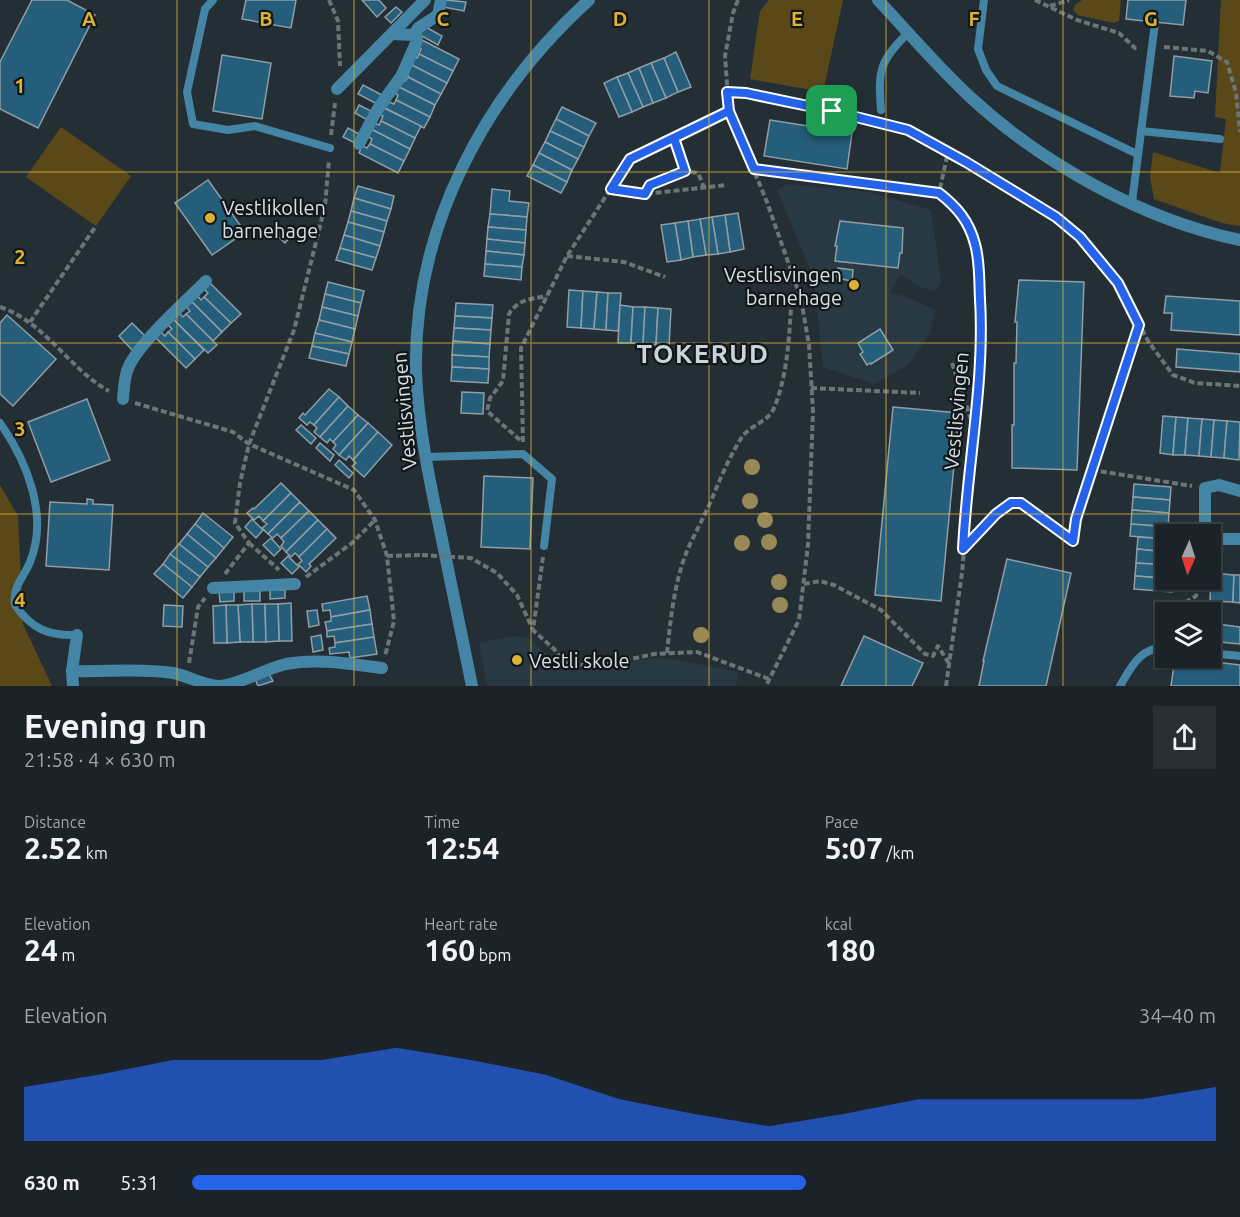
<!DOCTYPE html>
<meta charset="utf-8">
<style>
:root{--surface:#1b2328;--page:#282f34;--text:#f1f3f6;--muted:#a0a4a8;--line:#394045;--accent:#2563eb}
body{margin:0;font-family:Ubuntu,sans-serif;background:var(--page);color:var(--text);height:100vh;display:flex;flex-direction:column;font-size:22px;white-space:nowrap}
*{box-sizing:border-box;margin:0}
p{font-size:20px;color:var(--muted)}
.icon{flex:none;width:33px;height:33px;fill:none;stroke:currentColor;stroke-width:2;stroke-linecap:round;stroke-linejoin:round}
.map{position:relative;height:686px;overflow:hidden}
.details{display:flex;flex-direction:column;background:var(--surface);flex:1}
.details>*{flex:none}
.needle{width:39px;rotate:183deg}
.buttons{position:absolute;left:1155px;top:524px;display:grid;gap:12px}
.buttons a{display:grid;place-items:center;width:66px;height:66px;border-radius:0px;background:var(--surface);box-shadow:0 2px 4px #0004,0 0 0 2px var(--line);font-size:30px}
.pin{position:absolute;display:grid;place-items:center;width:51px;height:51px;color:#fff;margin:-26px;border-radius:12px;box-shadow:0 3px 9px #0006}
.round{display:grid;place-items:center;flex:none;width:63px;height:63px;border-radius:0px;background:var(--page)}
.summary{display:flex;align-items:center;justify-content:space-between;height:102px;padding:0 24px}
h1{font-size:33px;font-weight:700;line-height:45px}
.metrics{display:grid;grid-template-columns:repeat(3,1fr);gap:9px;height:102px;padding:6px 24px}
.metrics div{display:grid;align-content:center}
.metrics b{font-size:30px;font-weight:700}
.metrics small{font-size:16px;font-weight:400}
.metrics p{font-size:16px}
.chart{height:168px;padding:12px 24px}
.chart p{display:flex;justify-content:space-between}
.chart svg{width:100%;height:108px;margin-top:6px;fill:var(--accent);opacity:.7}
ul{padding:0 24px;list-style:none;font-size:20px}
li{display:grid;grid-template-columns:96px 72px 1fr;align-items:center;height:45px}
li i{height:15px;border-radius:8px;background:var(--accent)}
.map>svg:first-child{display:block}
.built{fill:#293943}
.green{fill:#5b4818}
.building{fill:#255e7a;stroke:#909da5;stroke-width:1.5}
.lines{fill:none;stroke-linecap:round;stroke-linejoin:round}
.path{stroke:#6b7479;stroke-width:4;stroke-dasharray:6 3;stroke-linecap:butt}
.service{stroke:#4484a5;stroke-width:8}
.pedestrian{stroke:#4484a5;stroke-width:12}
.minor{stroke:#4484a5;stroke-width:12}
.tertiary{stroke:#4484a5;stroke-width:12}
.path-bridge{stroke:#6b7479;stroke-width:4;stroke-dasharray:6 3;stroke-linecap:butt}
.tree{fill:#998957}
.route-casing{stroke:#fff;stroke-width:12}
.route{stroke:#2563eb;stroke-width:8}
.grid{fill:none;stroke:#deb133;stroke-width:1.5;stroke-opacity:0.55}
.poi-dot{fill:#deb133;stroke:#111619;stroke-width:2}
.labels{text-anchor:middle;dominant-baseline:central;stroke-width:4.5;stroke-linejoin:round;paint-order:stroke}
.poi-label{font-size:20px;fill:#d9e0e4;stroke:#111619;text-anchor:start}
.street-label{font-size:20px;fill:#d9e0e4;stroke:#111619}
.district-label{font-size:26px;font-weight:bold;letter-spacing:1.5px;fill:#c8d5de;stroke:#111619}
.grid-label{font-size:20px;text-anchor:middle;font-weight:bold;fill:#deb133;stroke:#111619;stroke-width:4.5;stroke-linejoin:round;paint-order:stroke}
</style>
<div class="map">
<svg width="1240" height="686" viewBox="0 0 1240 686">
<rect width="100%" height="100%" fill="#242f35"/>
<g class="built">
<polygon points="788,184 868,192 931,210 941,282 938,288 933,291 920,287 901,274 889,293 907,297 935,310 929,335 908,365 874,384 823,367 814,278 777,190"/>
<polygon points="511,636 529,638 560,667 579,670 601,668 635,661 656,658 678,660 738,672 736,686 487,686 479,643"/>
</g>
<g class="green">
<polygon points="769,0 843,0 823,92 750,79 760,11"/>
<polygon points="1082,0 1121,0 1119,21 1114,23 1078,15 1073,10 1076,4"/>
<polygon points="1221,0 1240,0 1240,226 1222,223 1154,199 1150,177 1153,152 1220,173 1226,119 1215,117"/>
<polygon points="61,127 131,176 96,226 26,177"/>
<polygon points="0,485 18,516 23,624 52,686 0,686"/>
</g>
<g class="building">
<polygon points="32,0 67,0 95,15 38,128 0,109 0,62"/>
<polygon points="246,0 296,0 291,28 242,19"/>
<polygon points="362,0 379,0 386,8 377,17"/>
<polygon points="445,0 466,2 464,11 443,7"/>
<polygon points="1128,0 1186,0 1183,25 1126,19"/>
<polygon points="396,7 402,12 391,23 385,17"/>
<polygon points="424,26 442,36 438,45 420,35"/>
<polygon points="420,39 459,59 453,71 419,54 421,49 416,47"/>
<polygon points="676,52 691,87 678,92 664,58"/>
<polygon points="419,54 453,71 447,83 408,63 412,56 417,58"/>
<polygon points="222,55 271,63 262,119 213,111"/>
<polygon points="1174,56 1212,61 1208,93 1195,91 1194,98 1170,96"/>
<polygon points="664,58 678,92 666,98 651,63"/>
<polygon points="408,63 447,83 441,94 408,77"/>
<polygon points="651,63 666,98 653,103 639,68"/>
<polygon points="639,68 653,103 643,107 628,73"/>
<polygon points="628,73 643,107 632,112 617,77"/>
<polygon points="408,77 441,94 435,105 397,86 400,78 405,81"/>
<polygon points="617,77 632,112 619,117 604,83"/>
<polygon points="363,85 382,95 377,104 358,94"/>
<polygon points="397,86 435,105 430,117 396,100 398,95 393,92"/>
<polygon points="396,100 430,117 424,128 385,108 389,102 394,104"/>
<polygon points="359,105 373,112 369,121 355,113"/>
<polygon points="382,107 421,126 415,138 381,121 383,116 378,114"/>
<polygon points="562,107 596,123 589,136 556,119"/>
<polygon points="556,119 589,136 584,147 550,131"/>
<polygon points="770,120 852,133 847,169 764,156"/>
<polygon points="381,121 415,138 410,149 371,129 374,123 379,125"/>
<polygon points="348,128 361,135 357,144 343,137"/>
<polygon points="371,129 410,149 404,161 370,144 372,139 367,136"/>
<polygon points="550,131 584,147 578,159 545,142"/>
<polygon points="545,142 578,159 572,170 539,153"/>
<polygon points="370,144 404,161 398,173 359,153 362,146 367,148"/>
<polygon points="539,153 572,170 567,182 533,165"/>
<polygon points="533,165 567,182 561,193 527,176"/>
<polygon points="208,180 245,232 212,255 175,203"/>
<polygon points="358,186 394,196 391,209 354,198"/>
<polygon points="492,189 510,191 509,201 529,203 527,217 490,214"/>
<polygon points="354,198 391,209 387,221 351,211"/>
<polygon points="351,211 387,221 384,232 348,222"/>
<polygon points="738,213 744,249 730,252 725,215"/>
<polygon points="490,214 527,217 526,230 488,227"/>
<polygon points="725,215 730,252 718,254 712,217"/>
<polygon points="712,217 718,254 706,255 700,219"/>
<polygon points="700,219 706,255 693,257 688,221"/>
<polygon points="688,221 693,257 681,260 675,223"/>
<polygon points="840,221 903,228 902,253 900,253 898,268 835,261 837,246 835,246"/>
<polygon points="348,222 384,232 380,246 344,235"/>
<polygon points="675,223 681,260 667,262 661,225"/>
<polygon points="282,226 292,235 285,243 275,234"/>
<polygon points="488,227 526,230 525,243 487,239"/>
<polygon points="344,235 380,246 376,258 340,248"/>
<polygon points="487,239 525,243 524,255 486,251"/>
<polygon points="340,248 376,258 372,270 336,260"/>
<polygon points="486,251 524,255 522,267 485,264"/>
<polygon points="485,264 522,267 521,280 484,276"/>
<polygon points="838,268 853,270 852,281 836,278"/>
<polygon points="1019,280 1084,282 1077,470 1012,468 1012,425 1014,425 1014,363 1016,363 1017,322 1015,322"/>
<polygon points="209,282 241,314 231,323 204,297 208,293 203,288"/>
<polygon points="328,282 364,291 361,303 325,294"/>
<polygon points="569,290 583,291 581,328 567,327"/>
<polygon points="583,291 597,292 594,329 581,328"/>
<polygon points="597,292 608,293 606,330 594,329"/>
<polygon points="608,293 621,293 618,331 606,330"/>
<polygon points="196,294 201,300 204,297 231,323 222,332 190,300"/>
<polygon points="325,294 361,303 358,316 322,307"/>
<polygon points="1166,296 1240,301 1240,335 1171,330 1172,313 1164,313"/>
<polygon points="190,300 222,332 213,341 186,314 190,311 185,305"/>
<polygon points="456,303 493,305 492,318 455,316"/>
<polygon points="620,305 633,307 631,343 618,343"/>
<polygon points="322,307 358,316 355,329 319,320"/>
<polygon points="633,307 645,307 643,344 631,343"/>
<polygon points="645,307 658,308 656,345 643,344"/>
<polygon points="658,308 671,309 669,346 656,345"/>
<polygon points="178,312 183,317 186,314 217,345 208,353 172,318"/>
<polygon points="7,315 56,359 13,406 0,394 0,323"/>
<polygon points="455,316 492,318 491,330 454,328"/>
<polygon points="172,318 204,350 195,359 168,332 172,329 167,324"/>
<polygon points="319,320 355,329 352,342 315,333"/>
<polygon points="132,323 147,338 133,351 119,336"/>
<polygon points="454,328 491,330 490,344 453,341"/>
<polygon points="880,329 893,350 871,364 870,363 867,365 860,354 863,352 858,343"/>
<polygon points="160,331 165,336 168,332 195,359 186,368 154,336"/>
<polygon points="315,333 352,342 349,354 312,346"/>
<polygon points="453,341 490,344 489,357 452,355"/>
<polygon points="312,346 349,354 346,366 309,358"/>
<polygon points="1177,349 1240,354 1240,372 1176,367"/>
<polygon points="452,355 489,357 489,369 452,367"/>
<polygon points="452,367 489,369 488,383 451,381"/>
<polygon points="329,389 339,397 314,425 310,422 307,425 299,418 303,413 305,415"/>
<polygon points="462,392 484,393 483,414 461,413"/>
<polygon points="339,397 348,406 320,437 314,432 317,428 314,425"/>
<polygon points="87,399 110,460 51,482 28,422"/>
<polygon points="348,406 358,415 333,442 330,439 327,443 320,437"/>
<polygon points="893,407 959,413 941,601 875,595"/>
<polygon points="358,415 368,423 339,455 333,449 336,445 333,442"/>
<polygon points="1163,416 1176,417 1173,455 1160,453"/>
<polygon points="1176,417 1188,418 1185,455 1173,455"/>
<polygon points="1188,418 1202,419 1199,456 1185,455"/>
<polygon points="1202,419 1214,420 1211,457 1199,456"/>
<polygon points="1214,420 1227,421 1224,458 1211,457"/>
<polygon points="1227,421 1240,422 1239,460 1224,458"/>
<polygon points="368,423 378,432 353,460 349,456 346,460 339,455"/>
<polygon points="301,425 316,438 311,444 296,430"/>
<polygon points="378,432 392,445 364,477 352,466 356,463 353,460"/>
<polygon points="320,443 334,455 330,461 316,448"/>
<polygon points="339,460 353,473 349,478 335,465"/>
<polygon points="484,476 533,478 530,549 481,547"/>
<polygon points="281,483 291,493 263,521 259,516 254,520 247,513 253,508 254,509"/>
<polygon points="1134,484 1171,487 1170,500 1133,497"/>
<polygon points="291,493 300,502 268,534 262,528 267,524 263,521"/>
<polygon points="1133,497 1170,500 1169,513 1132,510"/>
<polygon points="87,499 93,500 93,504 113,505 109,570 46,566 50,502 87,504"/>
<polygon points="300,502 309,511 281,538 277,534 273,538 268,534"/>
<polygon points="1132,510 1169,513 1168,527 1131,524"/>
<polygon points="309,511 318,520 286,552 281,546 284,542 281,538"/>
<polygon points="203,513 233,537 224,548 195,524"/>
<polygon points="252,519 263,530 256,538 245,527"/>
<polygon points="318,520 327,529 299,557 295,553 291,557 286,552"/>
<polygon points="195,524 224,548 216,558 187,534"/>
<polygon points="1131,524 1168,527 1168,534 1166,534 1166,539 1130,536"/>
<polygon points="327,529 336,538 309,564 311,566 306,572 298,564 302,561 299,557"/>
<polygon points="187,534 216,558 208,567 179,544"/>
<polygon points="1138,537 1166,539 1166,552 1137,549"/>
<polygon points="271,538 281,549 274,556 263,545"/>
<polygon points="179,544 208,567 200,577 170,554"/>
<polygon points="1137,549 1166,552 1166,565 1136,563"/>
<polygon points="170,554 200,577 192,587 163,564"/>
<polygon points="288,556 299,567 292,574 281,563"/>
<polygon points="1007,559 1071,573 1046,686 979,686 984,661 983,661"/>
<polygon points="1136,563 1166,565 1166,578 1135,576"/>
<polygon points="163,564 192,587 183,598 154,574"/>
<polygon points="1211,573 1234,575 1233,602 1210,601"/>
<polygon points="1234,575 1240,575 1240,603 1233,602"/>
<polygon points="1135,576 1173,579 1172,592 1134,589"/>
<polygon points="270,590 285,590 285,598 270,599"/>
<polygon points="219,591 234,591 234,601 220,602"/>
<rect x="244" y="591" width="16" height="10"/>
<polygon points="367,596 370,610 331,617 330,610 323,611 322,604"/>
<polygon points="291,603 292,641 279,641 278,604"/>
<polygon points="252,604 265,604 266,642 253,642"/>
<polygon points="252,604 253,642 240,642 238,605"/>
<polygon points="265,604 278,604 279,641 266,642"/>
<polygon points="164,605 183,606 182,627 163,626"/>
<polygon points="226,605 238,605 240,642 227,643"/>
<polygon points="226,605 227,643 214,643 213,606"/>
<polygon points="317,610 319,625 309,627 307,611"/>
<polygon points="370,610 372,624 327,631 325,622 331,621 331,617"/>
<polygon points="1210,623 1240,627 1240,644 1210,641"/>
<polygon points="372,624 374,637 335,643 334,636 327,637 327,631"/>
<polygon points="321,635 323,650 313,652 311,637"/>
<polygon points="864,636 923,663 912,686 841,686"/>
<polygon points="374,637 377,654 350,658 349,652 330,654 329,648 335,647 335,643"/>
<polygon points="1175,657 1240,665 1240,686 1171,686"/>
<polygon points="269,674 273,681 258,686 255,679"/>
</g>
<g class="lines">
<g class="path">
<polyline points="329,0 338,21 340,66"/>
<polyline points="738,0 733,13 725,56 729,111 767,202 801,299 809,345 813,411 808,545 799,620 766,686"/>
<polyline points="1035,0 1077,20 1119,33 1135,48 1139,48"/>
<polyline points="1050,6 1069,0"/>
<polyline points="1164,47 1208,51 1227,62 1236,93 1240,132"/>
<polyline points="727,92 746,93 832,111"/>
<polyline points="908,130 1005,185 1042,210 1056,217 1080,237 1118,283 1148,341 1173,375 1195,383 1240,386"/>
<polyline points="331,135 335,103"/>
<polyline points="674,138 685,171"/>
<polyline points="754,169 939,193"/>
<polyline points="611,189 645,194 727,185"/>
<polyline points="645,194 650,185 685,171 698,173 704,187"/>
<polyline points="567,256 624,262 665,277"/>
<path d="M0 307C45 322 69 369 109 391"/>
<polyline points="30,322 96,226"/>
<polyline points="952,363 973,425"/>
<polyline points="811,388 920,393"/>
<polyline points="135,403 233,432 249,444 354,490 375,520 387,556 394,621 385,656"/>
<path d="M520 440 487 411 490 398 503 381 509 314C518 299 531 299 547 296"/>
<polyline points="523,442 521,348 567,256 630,159 729,111"/>
<polyline points="1092,470 1192,486"/>
<polyline points="249,543 279,570"/>
<polyline points="963,549 996,514 1011,503 1021,503 1073,541 1076,519 1138,326"/>
<polyline points="387,556 422,555"/>
<polyline points="543,557 533,630 554,649 564,662 595,667 654,654 697,652 769,679"/>
<polyline points="225,574 249,543 235,523 240,483 249,444 294,330 325,206 329,160"/>
<polyline points="306,577 352,543 375,520"/>
<polyline points="804,584 820,581 834,585 881,610 925,654 933,656 938,646 950,665"/>
<polyline points="1170,612 1196,596 1199,579"/>
<polyline points="1157,638 1160,617 1166,614"/>
<path d="M667 653C670 624 673 596 681 568 688 544 701 524 711 501 720 479 728 460 740 440 749 424 768 424 775 406 787 374 789 341 791 307"/>
<polyline points="189,663 198,607 205,598"/>
<polyline points="946,686 962,573 981,351 981,312 975,243 958,208 939,193 948,152"/>
</g>
<g class="service">
<polyline points="213,0 205,9 187,92 193,124 228,130 255,126 330,148"/>
<polyline points="984,0 978,49 986,70 997,86 1137,154"/>
<path d="M881 110C878 71 879 61 908 33"/>
<polyline points="1141,131 1220,139"/>
<polyline points="1132,202 1155,23"/>
<path d="M0 423C27 461 49 516 30 562 24 577 12 587 15 605 32 629 48 636 77 635"/>
<polyline points="426,457 523,454 552,479 544,546"/>
<polyline points="1210,653 1240,656"/>
<path d="M1120 686C1131 667 1141 646 1166 648"/>
</g>
<polyline class="pedestrian" points="213,588 295,584"/>
<g class="minor">
<polyline points="414,35 418,28 438,15 441,0"/>
<polyline points="337,89 425,0"/>
<polyline points="359,144 377,110 402,75 416,43 417,38 414,35 392,34"/>
<path d="M123 399C124 388 124 376 129 366 142 340 184 303 206 281"/>
<polyline points="1205,534 1205,488 1219,485 1240,491"/>
<polyline points="1210,539 1240,539"/>
<path d="M72 671C105 672 140 668 173 673 189 676 204 686 221 686 244 683 264 669 286 664 318 658 350 664 382 668"/>
<polyline points="73,686 72,671 77,635"/>
</g>
<g class="tertiary">
<path d="M878 0C908 32 937 66 969 96 1041 163 1143 220 1240 240"/>
<path d="M472 686C461 634 451 582 440 530 429 478 418 425 416 372 413 229 484 95 589 0"/>
</g>
<g class="path-bridge">
<polyline points="832,111 908,130"/>
<polyline points="422,555 471,558 497,573 517,595 533,630"/>
</g>
</g>
<g class="tree">
<circle cx="752" cy="467" r="8"/>
<circle cx="750" cy="501" r="8"/>
<circle cx="765" cy="520" r="8"/>
<circle cx="769" cy="542" r="8"/>
<circle cx="742" cy="543" r="8"/>
<circle cx="779" cy="582" r="8"/>
<circle cx="780" cy="605" r="8"/>
<circle cx="701" cy="635" r="8"/>
</g>
<g class="lines">
<defs>
<path id="route" d="M832 111 746 93 727 92 729 111 630 159 611 189 645 194 650 185 685 171 674 138 729 111 754 169 939 193C957 207 969 221 975 244 980 261 979 281 980 299 985 382 967 466 963 549L996 514 1011 503H1021L1073 541 1076 519 1139 325 1118 283 1080 237 1056 217 966 162 908 130 832 111"/>
</defs>
<use href="#route" class="route-casing"/>
<use href="#route" class="route"/>
</g>
<path class="grid" d="M177 0V686M354 0V686M531 0V686M709 0V686M886 0V686M1063 0V686M0 172H1240M0 343H1240M0 514H1240"/>
<g class="poi-dot">
<circle cx="210" cy="218" r="6"/>
<circle cx="854" cy="285" r="6"/>
<circle cx="517" cy="660" r="6"/>
</g>
<g class="labels">
<g class="poi-label">
<text x="222" y="207">Vestlikollen<tspan x="222" dy="23">barnehage</tspan></text>
<text x="842" y="274" text-anchor="end">Vestlisvingen<tspan x="842" dy="23">barnehage</tspan></text>
<text x="529" y="660">Vestli skole</text>
</g>
<g class="street-label">
<text transform="translate(404 411) rotate(-95)">Vestlisvingen</text>
<text transform="translate(956 411) rotate(-85)">Vestlisvingen</text>
</g>
<g class="district-label">
<text x="703" y="353">TOKERUD</text>
</g>
</g>
<g class="grid-label">
<text x="89" y="26">A</text>
<text x="266" y="26">B</text>
<text x="443" y="26">C</text>
<text x="620" y="26">D</text>
<text x="797" y="26">E</text>
<text x="974" y="26">F</text>
<text x="1151" y="26">G</text>
<text x="20" y="93">1</text>
<text x="20" y="264">2</text>
<text x="20" y="436">3</text>
<text x="20" y="607">4</text>
</g>
</svg>
<div class="buttons">
<a><svg class="needle" viewBox="-14 -14 28 28"><path d="M0-13l5 13h-10z" fill="#e53935"/><path d="M0 13l5-13h-10z" fill="#a0a4a8"/></svg></a>
<a><svg class="icon" aria-label="layers" viewBox="0 0 24 24"><path d="M12 4l9 5-9 5-9-5zM3 14l9 5 9-5"/></svg></a>
</div>
<div class="pin" style="left:832px;top:111px;background:#1e9e55"><svg class="icon" aria-label="arrive" viewBox="0 0 24 24"><path d="M6 21V4h12l-3 4 3 4H6"/></svg></div>
</div>
<section class="details">
<div class="summary"><div><h1>Evening run</h1><p>21:58 · 4 × 630 m</p></div><a class="round"><svg class="icon" aria-label="share" viewBox="0 0 24 24"><path d="M12 15V3M7 8l5-5 5 5M5 13v7h14v-7"/></svg></a></div>
<div class="metrics">
<div><p>Distance</p><b>2.52<small> km</small></b></div>
<div><p>Time</p><b>12:54</b></div>
<div><p>Pace</p><b>5:07<small> /km</small></b></div>
</div>
<div class="metrics">
<div><p>Elevation</p><b>24<small> m</small></b></div>
<div><p>Heart rate</p><b>160<small> bpm</small></b></div>
<div><p>kcal</p><b>180</b></div>
</div>
<div class="chart"><p><span>Elevation</span>34–40 m</p>
<svg viewBox="0 0 160 44" preserveAspectRatio="none"><path d="M0 44V22L10 17L20 11L30 11L40 11L50 6L60 11L70 17L80 27L90 33L100 38L110 33L120 27L130 27L140 27L150 27L160 22V44z"/></svg>
</div>
<ul>
<li><b>630 m</b>5:31<i style="width:60%"></i></li>
</ul>
</section>
